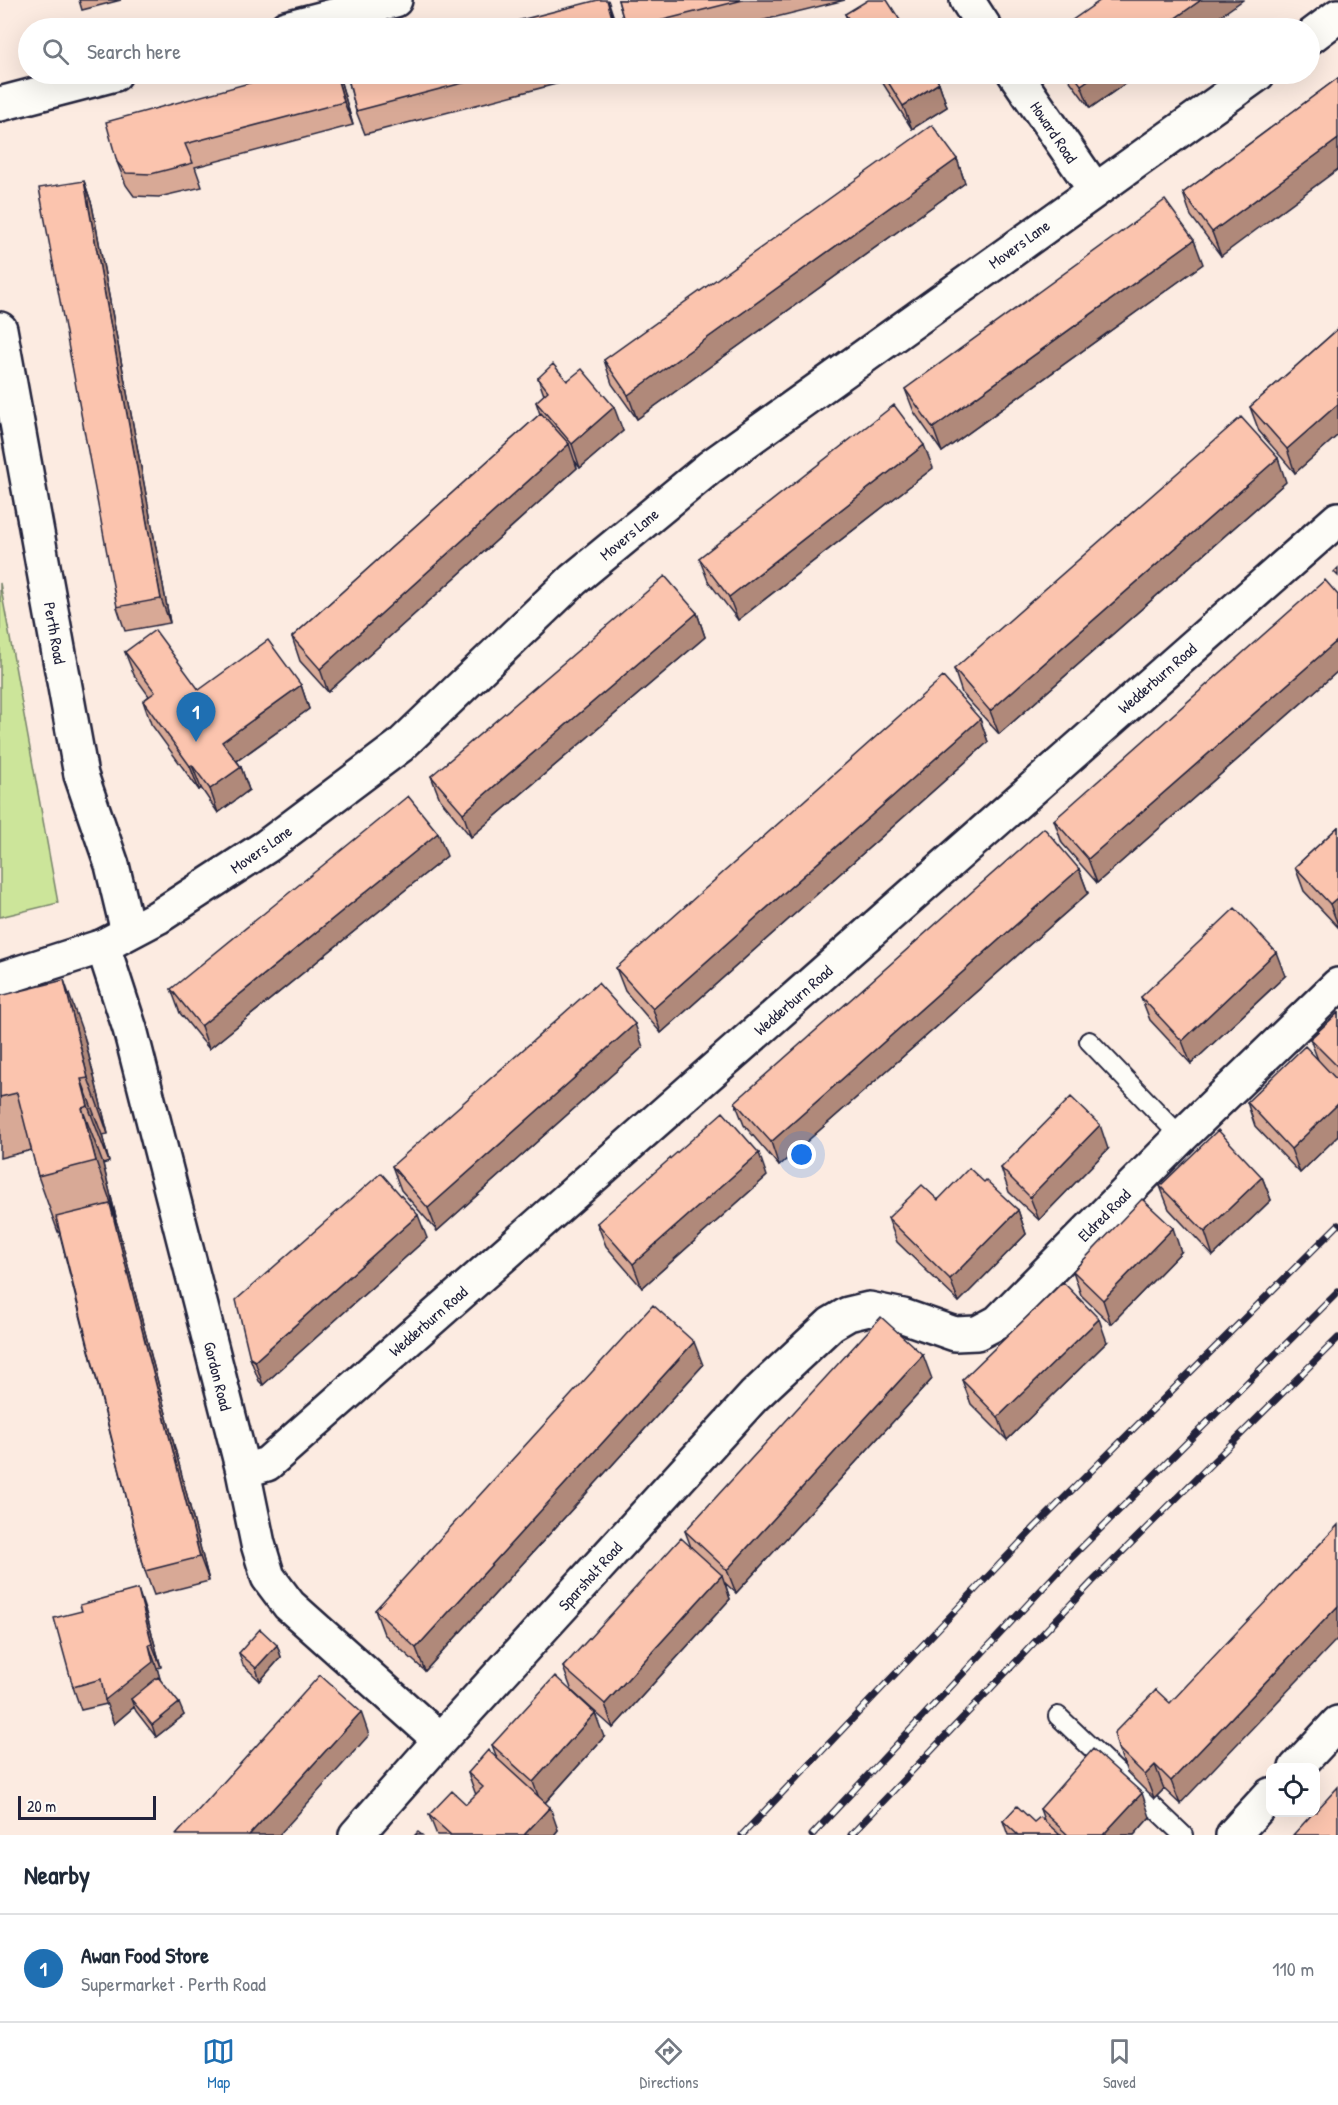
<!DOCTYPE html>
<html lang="en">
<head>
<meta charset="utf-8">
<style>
	body { margin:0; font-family:"Patrick Hand",sans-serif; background:#f6f6f7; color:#1f2937 }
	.controls { position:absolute; right:18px; bottom:18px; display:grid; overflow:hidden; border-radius:12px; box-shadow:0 6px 24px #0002 }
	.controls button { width:54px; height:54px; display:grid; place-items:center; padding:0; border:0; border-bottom:2px solid #e0e1e3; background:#fff; color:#1f2937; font:30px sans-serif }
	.scale { position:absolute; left:18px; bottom:15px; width:138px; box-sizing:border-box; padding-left:6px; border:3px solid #22223b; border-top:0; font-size:16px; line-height:21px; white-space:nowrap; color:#22223b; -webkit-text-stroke:4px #fdfcf7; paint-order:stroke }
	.you { position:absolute; left:802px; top:1155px; width:21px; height:21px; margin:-15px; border:4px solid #fff; border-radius:50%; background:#1a73e8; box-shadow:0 0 0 9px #1a73e833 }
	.badge { display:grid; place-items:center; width:39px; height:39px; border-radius:50%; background:#1f6fb2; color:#fff; font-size:20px; font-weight:700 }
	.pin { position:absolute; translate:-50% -50px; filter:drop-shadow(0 2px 3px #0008) }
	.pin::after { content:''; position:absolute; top:32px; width:21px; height:18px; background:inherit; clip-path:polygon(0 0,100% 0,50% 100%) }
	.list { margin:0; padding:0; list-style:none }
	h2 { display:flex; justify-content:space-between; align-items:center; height:78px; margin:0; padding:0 24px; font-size:26px }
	h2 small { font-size:20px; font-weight:400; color:#747a83 }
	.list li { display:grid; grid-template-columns:39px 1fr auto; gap:18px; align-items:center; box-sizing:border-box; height:108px; padding:0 24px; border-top:2px solid #e0e1e3 }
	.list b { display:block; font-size:22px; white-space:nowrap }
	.list p { margin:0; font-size:20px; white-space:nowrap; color:#747a83 }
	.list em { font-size:20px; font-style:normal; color:#747a83 }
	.icon { flex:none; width:33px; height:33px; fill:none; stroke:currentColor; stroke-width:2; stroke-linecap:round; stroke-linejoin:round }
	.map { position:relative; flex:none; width:1338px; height:1835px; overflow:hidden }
	.search { position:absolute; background:#fff; box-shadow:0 6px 24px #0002; left:18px; right:18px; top:18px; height:66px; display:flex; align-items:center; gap:15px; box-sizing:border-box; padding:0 21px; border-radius:33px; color:#747a83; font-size:22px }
	.sheet { height:186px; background:#fff }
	nav { display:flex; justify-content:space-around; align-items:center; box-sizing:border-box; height:84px; border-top:2px solid #e0e1e3; background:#fff; font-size:16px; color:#747a83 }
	nav a { display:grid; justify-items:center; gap:3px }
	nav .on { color:#1f6fb2 }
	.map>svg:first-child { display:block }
	.green { fill:#cce59a; stroke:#77846a; stroke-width:1.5 }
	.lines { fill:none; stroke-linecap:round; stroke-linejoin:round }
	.service-casing { stroke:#22223b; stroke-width:22 }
	.minor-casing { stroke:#22223b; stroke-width:38 }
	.tertiary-casing { stroke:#22223b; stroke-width:38 }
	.service { stroke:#fdfcf7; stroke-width:18 }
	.minor { stroke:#fdfcf7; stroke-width:33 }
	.tertiary { stroke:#fdfcf7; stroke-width:33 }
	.rail-casing { stroke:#22223b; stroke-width:7 }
	.rail { stroke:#fdfcf7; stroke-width:4.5; stroke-dasharray:14; stroke-linecap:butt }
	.wall { fill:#d8a996; stroke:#22223b; stroke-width:1.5 }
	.shaded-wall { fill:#b0897a; stroke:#22223b; stroke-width:1.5 }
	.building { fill:#fbc4ae; stroke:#22223b; stroke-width:1.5 }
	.labels { text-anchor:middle; stroke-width:4.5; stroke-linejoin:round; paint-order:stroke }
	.street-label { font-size:16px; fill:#22223b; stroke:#fdfcf7 }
</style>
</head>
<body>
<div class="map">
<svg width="1338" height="1835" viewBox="0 0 1338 1835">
	<rect width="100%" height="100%" fill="#fcebe1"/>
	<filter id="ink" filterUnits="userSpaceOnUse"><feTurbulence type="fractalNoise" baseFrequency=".0167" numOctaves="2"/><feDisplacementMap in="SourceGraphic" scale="12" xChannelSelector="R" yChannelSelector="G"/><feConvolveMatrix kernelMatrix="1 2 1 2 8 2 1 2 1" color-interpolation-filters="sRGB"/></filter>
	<g filter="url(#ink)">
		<path class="green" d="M 0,583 L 58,903 L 0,917 Z"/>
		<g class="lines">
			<g class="service-casing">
				<path id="service" d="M 1089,1041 L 1181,1137
					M 1058,1716 L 1183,1835"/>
			</g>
			<g class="minor-casing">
				<path id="minor" d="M 967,0 L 985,28
					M 286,28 L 395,0
					M 1015,74 L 1095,190
					M 0,104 L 115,74
					M 0,329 L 81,775 L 112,865 L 128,932
					M 103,946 L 130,1029 L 243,1471 L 258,1544 L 268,1577 L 289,1605 L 440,1740
					M 243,1471 L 267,1464 L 1338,519
					M 1296,1768 L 1338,1723
					M 356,1835 L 440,1740 L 754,1396 L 831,1324 L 848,1314 L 869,1309 L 903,1316 L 955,1334 L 977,1333 L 998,1322 L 1181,1137 L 1338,985
					M 1233,1835 L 1270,1795"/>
			</g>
			<g class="tertiary-casing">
				<path id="tertiary" d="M 1310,37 L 1338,16
					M 0,979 L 103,946 L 158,917 L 267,846 L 400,746 L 573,580 L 710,467 L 1258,74"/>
			</g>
			<use href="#service" class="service"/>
			<use href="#minor" class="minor"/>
			<use href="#tertiary" class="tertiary"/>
			<g class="rail-casing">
				<path id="rail" d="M 742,1835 L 1035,1527 L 1338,1225
					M 812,1835 L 1070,1559 L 1338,1292
					M 851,1835 L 1092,1582 L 1338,1338"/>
			</g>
			<use href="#rail" class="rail"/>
		</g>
		<path class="wall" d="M 79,0 L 121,0 L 82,10 Z
			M 618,0 L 845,0 L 732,28 L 626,28 Z
			M 845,14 L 905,28 L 851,28 Z
			M 347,74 L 594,74 L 365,134 L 356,111 Z
			M 877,74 L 933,74 L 939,83 L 947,107 L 912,129 Z
			M 1065,74 L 1139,74 L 1090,108 Z
			M 1338,78 L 1221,256 L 1191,216 L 1183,193 Z
			M 341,83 L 353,125 L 195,167 L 202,187 L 159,197 L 134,196 L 126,185 L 117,162 Z
			M 957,159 L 965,183 L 637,419 L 612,384 L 604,360 Z
			M 84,181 L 92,205 L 170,623 L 125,631 L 117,607 Z
			M 1203,264 L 942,452 L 914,412 L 905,389 Z
			M 1338,329 L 1338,435 L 1295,473 L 1259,431 L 1250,407 Z
			M 538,378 L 567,381 L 623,431 L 580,468 L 575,461 L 577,468 L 328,692 L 300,661 L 292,637 L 540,414 L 536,402 L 544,395 Z
			M 933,468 L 738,620 L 708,581 L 699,558 Z
			M 1286,482 L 999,734 L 962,693 L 954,669 Z
			M 1338,595 L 1338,671 L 1097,883 L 1062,843 L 1054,820 Z
			M 697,613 L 705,637 L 471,837 L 440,799 L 431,776 Z
			M 125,652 L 199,690 L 301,685 L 309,709 L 237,761 L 241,767 L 249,790 L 218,813 L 201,788 L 199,790 L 151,724 L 143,701 L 149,696 L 134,675 Z
			M 980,719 L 988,742 L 661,1033 L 625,991 L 616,968 Z
			M 1338,827 L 1338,927 L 1304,891 L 1295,867 Z
			M 447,856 L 209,1049 L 180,1013 L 171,989 Z
			M 1079,869 L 1088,893 L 779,1166 L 744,1125 L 735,1102 Z
			M 1285,976 L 1191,1064 L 1150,1020 L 1141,997 Z
			M 0,996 L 84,1036 L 108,1134 L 102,1135 L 109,1162 L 103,1164 L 116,1217 L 115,1217 L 118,1227 L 209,1581 L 154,1595 L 145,1571 L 59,1232 L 58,1232 L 38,1176 L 32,1150 L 0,1158 Z
			M 1338,1013 L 1338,1136 L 1300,1173 L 1255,1126 L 1247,1102 L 1318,1060 L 1310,1039 Z
			M 643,1047 L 437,1231 L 401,1190 L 392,1166 Z
			M 1108,1149 L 1039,1220 L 1009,1192 L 1001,1168 Z
			M 767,1176 L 642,1288 L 606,1246 L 597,1223 Z
			M 1262,1177 L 1271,1200 L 1213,1256 L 1169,1209 L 1160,1186 Z
			M 984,1182 L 1018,1210 L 1026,1234 L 959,1302 L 897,1242 L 888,1218 Z
			M 427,1238 L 263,1385 L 259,1381 L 250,1358 Z
			M 1181,1252 L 1111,1324 L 1081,1295 L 1073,1271 Z
			M 1107,1342 L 1007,1440 L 971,1404 L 962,1380 Z
			M 703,1365 L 425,1671 L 384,1634 L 375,1610 Z
			M 932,1379 L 736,1593 L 725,1583 L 730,1599 L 613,1728 L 572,1691 L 563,1667 L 691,1547 L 685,1531 Z
			M 146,1613 L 161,1667 L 157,1668 L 160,1680 L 184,1715 L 156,1737 L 136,1711 L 134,1707 L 114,1724 L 107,1704 L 81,1710 L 73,1687 Z
			M 277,1645 L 281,1657 L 260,1681 L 243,1665 L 239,1653 Z
			M 1156,1690 L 1180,1804 L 1164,1789 L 1154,1799 L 1127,1772 L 1118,1748 Z
			M 604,1737 L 545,1803 L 558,1830 L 554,1835 L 437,1835 L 429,1815 L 466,1804 L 476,1795 L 468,1773 L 497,1758 L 492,1745 Z
			M 1040,1809 L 1150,1817 L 1134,1835 L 1008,1835 L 1003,1821 L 1034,1822 L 1044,1820 Z"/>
		<path class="shaded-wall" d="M 608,0 L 615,21 L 617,28 L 615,28 Z
			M 1201,0 L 1243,0 L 1203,28 L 1161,28 Z
			M 336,74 L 338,74 L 341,83 L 353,125 L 344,102 Z
			M 1097,74 L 1139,74 L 1090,108 L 1081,85 Z
			M 939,83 L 947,107 L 912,129 L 903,106 Z
			M 1338,139 L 1338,169 L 1221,256 L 1212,232 Z
			M 957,159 L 965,183 L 637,419 L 628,395 Z
			M 84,181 L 92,205 L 170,623 L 161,599 Z
			M 1194,240 L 1203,264 L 942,452 L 933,428 Z
			M 1338,404 L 1338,435 L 1295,473 L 1287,449 Z
			M 614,407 L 623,431 L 580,468 L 572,444 Z
			M 569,444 L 577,468 L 328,692 L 320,669 Z
			M 924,445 L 933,468 L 738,620 L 729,597 Z
			M 1278,458 L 1286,482 L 999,734 L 990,711 Z
			M 697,613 L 705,637 L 471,837 L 463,813 Z
			M 1338,640 L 1338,671 L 1097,883 L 1088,859 Z
			M 301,685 L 309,709 L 231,765 L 222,742 Z
			M 980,719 L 988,742 L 661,1033 L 653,1009 Z
			M 192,765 L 201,788 L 199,790 L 190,766 Z
			M 241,767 L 249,790 L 218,813 L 210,789 Z
			M 438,833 L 447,856 L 209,1049 L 201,1026 Z
			M 1079,869 L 1088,893 L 779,1166 L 771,1142 Z
			M 1338,897 L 1338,925 L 1330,904 Z
			M 1276,952 L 1285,976 L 1191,1064 L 1182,1041 Z
			M 64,980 L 84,1036 L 108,1134 L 88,1078 Z
			M 635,1024 L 643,1047 L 437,1231 L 428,1208 Z
			M 81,1079 L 102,1135 L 109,1162 L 88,1106 Z
			M 1338,1104 L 1338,1136 L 1300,1173 L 1291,1149 Z
			M 82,1108 L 103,1164 L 116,1217 L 96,1161 Z
			M 1100,1125 L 1108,1149 L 1039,1220 L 1030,1197 Z
			M 759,1153 L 767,1176 L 642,1288 L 633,1264 Z
			M 1262,1177 L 1271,1200 L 1213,1256 L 1205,1232 Z
			M 110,1204 L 118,1227 L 209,1581 L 200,1557 Z
			M 1018,1210 L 1026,1234 L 959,1302 L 950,1279 Z
			M 418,1215 L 427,1238 L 263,1385 L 255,1361 Z
			M 1173,1228 L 1181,1252 L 1111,1324 L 1103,1300 Z
			M 1099,1319 L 1107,1342 L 1007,1440 L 998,1417 Z
			M 694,1342 L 703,1365 L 425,1671 L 416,1648 Z
			M 923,1355 L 932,1379 L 736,1593 L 727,1570 Z
			M 722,1575 L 730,1599 L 613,1728 L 605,1704 Z
			M 138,1589 L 146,1613 L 161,1667 L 152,1644 Z
			M 1338,1606 L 1338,1638 L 1180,1804 L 1171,1781 Z
			M 149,1645 L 157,1668 L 162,1685 L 131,1699 L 134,1707 L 114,1724 L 105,1700 Z
			M 277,1645 L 281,1657 L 260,1681 L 256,1668 Z
			M 179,1703 L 184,1715 L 156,1737 L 152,1725 Z
			M 361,1712 L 369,1735 L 279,1835 L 249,1835 Z
			M 595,1713 L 604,1737 L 542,1806 L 533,1782 Z
			M 1155,1765 L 1164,1789 L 1154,1799 L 1145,1775 Z
			M 1142,1793 L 1150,1817 L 1134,1835 L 1103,1835 Z
			M 550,1807 L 558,1830 L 554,1835 L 524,1835 Z"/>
		<path class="building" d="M 598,0 L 607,0 L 615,28 L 490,28 Z
			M 618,0 L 743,0 L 631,28 L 626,28 Z
			M 868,0 L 887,0 L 905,28 L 855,28 L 845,14 Z
			M 1101,0 L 1201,0 L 1161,28 L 1061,28 Z
			M 282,74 L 336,74 L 344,102 L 185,144 L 193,163 L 151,174 L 126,173 L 117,162 L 106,122 Z
			M 347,74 L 497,74 L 356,111 Z
			M 883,74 L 933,74 L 939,83 L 903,106 Z
			M 1073,74 L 1097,74 L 1081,85 Z
			M 1338,78 L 1338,139 L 1212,232 L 1183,193 Z
			M 932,125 L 957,159 L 628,395 L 604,360 Z
			M 84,181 L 161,599 L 117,607 L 39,188 Z
			M 1165,200 L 1194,240 L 933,428 L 905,389 Z
			M 1338,329 L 1338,404 L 1287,449 L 1250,407 Z
			M 553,364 L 567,381 L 582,369 L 614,407 L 572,444 L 536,402 L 548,391 L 538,378 Z
			M 894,405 L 924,445 L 729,597 L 699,558 Z
			M 541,413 L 569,444 L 320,669 L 292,637 Z
			M 1241,417 L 1278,458 L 990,711 L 954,669 Z
			M 1338,568 L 1338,576 L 1334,572 Z
			M 665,576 L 697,613 L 463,813 L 431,776 Z
			M 1325,580 L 1338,595 L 1338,640 L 1088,859 L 1054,820 Z
			M 155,630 L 199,690 L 268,640 L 301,685 L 222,742 L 241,767 L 210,789 L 192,765 L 190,766 L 143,701 L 155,692 L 125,652 Z
			M 943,677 L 980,719 L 653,1009 L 616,968 Z
			M 408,796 L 438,833 L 201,1026 L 171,989 Z
			M 1338,827 L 1338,897 L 1330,904 L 1295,867 Z
			M 1044,828 L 1079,869 L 771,1142 L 735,1102 Z
			M 1235,908 L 1276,952 L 1182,1041 L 1141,997 Z
			M 64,980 L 88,1078 L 81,1079 L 88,1106 L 82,1108 L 96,1161 L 38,1176 L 17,1093 L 0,1097 L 0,996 Z
			M 598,983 L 635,1024 L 428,1208 L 392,1166 Z
			M 1338,1013 L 1338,1067 L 1310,1039 Z
			M 1305,1046 L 1338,1081 L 1338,1104 L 1291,1149 L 1247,1102 Z
			M 1071,1097 L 1100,1125 L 1030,1197 L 1001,1168 Z
			M 723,1112 L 759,1153 L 633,1264 L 597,1223 Z
			M 1218,1130 L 1262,1177 L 1205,1232 L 1160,1186 Z
			M 969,1168 L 984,1182 L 986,1180 L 1018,1210 L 950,1279 L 888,1218 L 922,1185 L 938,1200 Z
			M 381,1173 L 418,1215 L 255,1361 L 250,1358 L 236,1300 Z
			M 1142,1199 L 1173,1228 L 1103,1300 L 1073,1271 Z
			M 110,1204 L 200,1557 L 145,1571 L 56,1217 Z
			M 1063,1282 L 1099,1319 L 998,1417 L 962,1380 Z
			M 653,1305 L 694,1342 L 416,1648 L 375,1610 Z
			M 881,1317 L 923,1355 L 727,1570 L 685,1531 Z
			M 1338,1525 L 1338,1606 L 1171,1781 L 1155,1765 L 1145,1775 L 1118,1748 L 1114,1733 L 1156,1690 L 1170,1703 Z
			M 681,1538 L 722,1575 L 605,1704 L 563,1667 Z
			M 138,1589 L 152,1644 L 149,1645 L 153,1662 L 105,1700 L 101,1679 L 73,1687 L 54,1618 L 82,1611 L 80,1605 Z
			M 260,1629 L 277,1645 L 256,1668 L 239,1653 Z
			M 320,1675 L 361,1712 L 249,1835 L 176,1835 Z
			M 555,1676 L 595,1713 L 533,1782 L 492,1745 Z
			M 158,1677 L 179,1703 L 152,1725 L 131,1699 Z
			M 1093,1749 L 1142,1793 L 1103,1835 L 1068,1835 L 1040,1809 Z
			M 488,1750 L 550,1807 L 524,1835 L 451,1835 L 429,1815 L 452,1791 L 466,1804 L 483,1787 L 468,1773 Z
			M 1338,1787 L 1338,1835 L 1293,1835 L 1314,1812 L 1316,1812 L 1316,1811 Z
			M 1017,1806 L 1034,1822 L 1040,1817 L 1060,1835 L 1018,1835 L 1003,1821 Z
			M 418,1832 L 422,1835 L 415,1835 Z"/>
	</g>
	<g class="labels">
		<g class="street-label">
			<text transform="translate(1054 132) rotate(56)" y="6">Howard Road</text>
			<text transform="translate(1019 244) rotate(-36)" y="6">Movers Lane</text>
			<text transform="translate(629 534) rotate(-40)" y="6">Movers Lane</text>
			<text transform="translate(55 633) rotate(80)" y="6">Perth Road</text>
			<text transform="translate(1157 678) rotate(-41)" y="6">Wedderburn Road</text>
			<text transform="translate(261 849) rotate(-35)" y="6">Movers Lane</text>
			<text transform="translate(793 1000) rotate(-41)" y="6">Wedderburn Road</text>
			<text transform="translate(1104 1215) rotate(-45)" y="6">Eldred Road</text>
			<text transform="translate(428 1321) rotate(-41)" y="6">Wedderburn Road</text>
			<text transform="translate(218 1376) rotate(76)" y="6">Gordon Road</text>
			<text transform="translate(590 1576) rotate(-48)" y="6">Sparsholt Road</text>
		</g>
	</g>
</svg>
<div class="controls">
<button><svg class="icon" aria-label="locate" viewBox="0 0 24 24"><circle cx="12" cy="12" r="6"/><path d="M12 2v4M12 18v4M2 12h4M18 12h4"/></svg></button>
</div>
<div class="scale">20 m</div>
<div class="you"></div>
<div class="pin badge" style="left:196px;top:742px">1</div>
<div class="search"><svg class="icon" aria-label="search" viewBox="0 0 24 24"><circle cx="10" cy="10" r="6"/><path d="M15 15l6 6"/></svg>Search here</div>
</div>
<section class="sheet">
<h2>Nearby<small></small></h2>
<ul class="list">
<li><span class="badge">1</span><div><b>Awan Food Store</b><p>Supermarket · Perth Road</p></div><em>110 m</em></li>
</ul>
</section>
<nav>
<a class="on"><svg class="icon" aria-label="map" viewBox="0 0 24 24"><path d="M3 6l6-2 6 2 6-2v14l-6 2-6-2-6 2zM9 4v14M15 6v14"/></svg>Map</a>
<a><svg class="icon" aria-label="directions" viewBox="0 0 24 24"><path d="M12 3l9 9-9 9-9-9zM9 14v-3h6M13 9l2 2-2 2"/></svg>Directions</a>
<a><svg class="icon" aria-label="saved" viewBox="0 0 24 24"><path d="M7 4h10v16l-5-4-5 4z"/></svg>Saved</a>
</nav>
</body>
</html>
